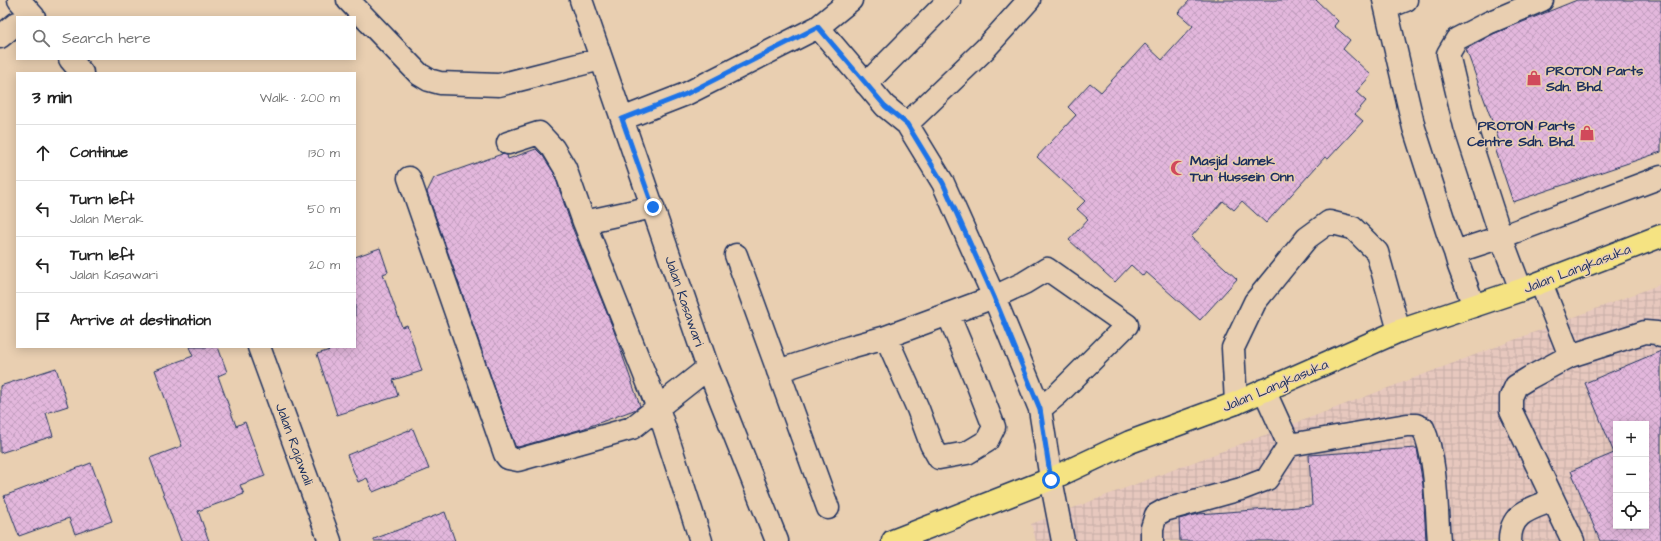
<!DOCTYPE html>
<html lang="en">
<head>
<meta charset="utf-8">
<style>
	body { margin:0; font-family:"Architects Daughter",sans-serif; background:#f6f6f6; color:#222 }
	.controls { position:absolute; right:12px; bottom:12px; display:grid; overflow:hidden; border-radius:0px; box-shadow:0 2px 10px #0003 }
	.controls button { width:36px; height:36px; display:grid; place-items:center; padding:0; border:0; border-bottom:1px solid #e0e0e0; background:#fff; color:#222; font:20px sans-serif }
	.stop { position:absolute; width:12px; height:12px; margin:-9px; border:3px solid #1a73e8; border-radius:50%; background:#fff }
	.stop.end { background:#1a73e8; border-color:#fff; box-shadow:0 1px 4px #0008 }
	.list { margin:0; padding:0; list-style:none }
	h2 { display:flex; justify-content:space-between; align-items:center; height:52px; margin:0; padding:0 16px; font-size:17px }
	h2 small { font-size:13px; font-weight:400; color:#767676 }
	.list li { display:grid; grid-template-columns:26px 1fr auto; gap:12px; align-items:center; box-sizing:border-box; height:56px; padding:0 16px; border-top:1px solid #e0e0e0 }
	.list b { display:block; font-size:15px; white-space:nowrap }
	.list p { margin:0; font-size:13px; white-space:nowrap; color:#767676 }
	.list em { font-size:13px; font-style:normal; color:#767676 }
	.icon { flex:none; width:22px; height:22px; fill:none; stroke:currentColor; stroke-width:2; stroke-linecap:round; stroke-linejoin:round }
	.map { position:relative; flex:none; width:1661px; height:541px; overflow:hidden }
	.search { position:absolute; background:#fff; box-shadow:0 2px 10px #0003; left:16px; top:16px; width:340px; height:44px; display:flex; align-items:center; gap:10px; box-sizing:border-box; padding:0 14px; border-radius:0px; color:#767676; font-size:15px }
	.panel { position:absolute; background:#fff; box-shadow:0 2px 10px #0003; left:16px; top:72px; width:340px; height:276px; border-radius:0px }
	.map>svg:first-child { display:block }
	.industrial { fill:url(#industrial-grid); fill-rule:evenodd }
	.building { fill:url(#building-cross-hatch); stroke:#1b2f5e; fill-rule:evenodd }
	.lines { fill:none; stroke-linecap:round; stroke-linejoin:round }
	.minor-casing { stroke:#1b2f5e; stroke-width:25 }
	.major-casing { stroke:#1b2f5e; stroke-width:25 }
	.minor { stroke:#e9cfb1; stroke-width:22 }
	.major { stroke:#f5e382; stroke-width:22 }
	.route { stroke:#1a73e8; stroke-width:5 }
	.labels { text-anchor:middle; stroke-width:3; stroke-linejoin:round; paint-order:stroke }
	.poi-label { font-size:14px; font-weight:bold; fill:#1b2f5e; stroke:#e9cfb1; text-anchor:start }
	.street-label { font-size:14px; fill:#1b2f5e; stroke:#e9cfb1 }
</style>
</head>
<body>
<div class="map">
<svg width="1661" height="541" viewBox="0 0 1661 541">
	<defs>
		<pattern id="industrial-grid" width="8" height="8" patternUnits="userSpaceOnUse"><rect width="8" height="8" fill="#e7c8be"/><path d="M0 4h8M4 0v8" fill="none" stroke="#c6aca6"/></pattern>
		<pattern id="building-cross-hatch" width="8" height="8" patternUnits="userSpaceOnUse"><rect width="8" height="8" fill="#e3b7dc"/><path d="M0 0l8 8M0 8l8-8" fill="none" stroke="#c29ebf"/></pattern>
	</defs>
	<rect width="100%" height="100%" fill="#e9cfb1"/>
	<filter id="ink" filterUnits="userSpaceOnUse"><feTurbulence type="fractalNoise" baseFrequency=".025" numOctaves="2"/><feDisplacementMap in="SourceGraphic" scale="8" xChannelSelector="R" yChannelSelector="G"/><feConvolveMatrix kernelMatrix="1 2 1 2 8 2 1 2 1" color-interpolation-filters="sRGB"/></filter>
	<g filter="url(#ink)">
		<path class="industrial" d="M 1661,284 L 1661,541 L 1036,541 L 1031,524 ZM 1616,424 L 1646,424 L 1646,526 L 1616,526 Z"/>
		<path class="building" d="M 1190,0 L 1316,0 L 1338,21 L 1334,26 L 1350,40 L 1343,49 L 1371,75 L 1356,92 L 1366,101 L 1355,114 L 1363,121 L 1328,159 L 1325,157 L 1266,223 L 1242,201 L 1234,210 L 1223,201 L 1191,237 L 1237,279 L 1200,320 L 1146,272 L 1143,276 L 1131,265 L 1115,282 L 1069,240 L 1088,219 L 1077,209 L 1085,201 L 1037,157 L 1076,115 L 1068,107 L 1090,83 L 1101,92 L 1145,44 L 1162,60 L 1193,26 L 1178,13 Z
			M 1577,0 L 1661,0 L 1661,152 L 1513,202 L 1495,148 L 1501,146 L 1466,49 L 1493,34 Z
			M 536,149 L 543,156 L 554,173 L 572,227 L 613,328 L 640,406 L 634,410 L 582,429 L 518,447 L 515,446 L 427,192 L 434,178 L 502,154 L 507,155 L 508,159 Z
			M 380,248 L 388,272 L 383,274 L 402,327 L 407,325 L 422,371 L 393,380 L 398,396 L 337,415 L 317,354 L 340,347 L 355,347 L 355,257 Z
			M 189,347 L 218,347 L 227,372 L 218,376 L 236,426 L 245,422 L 265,476 L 240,485 L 244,494 L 198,511 L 209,541 L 181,541 L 150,458 L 182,446 L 155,370 L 193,356 Z
			M 1661,351 L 1661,541 L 1600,541 L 1571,471 L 1614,453 L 1585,383 ZM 1616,424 L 1646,424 L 1646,526 L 1616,526 Z
			M 56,368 L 68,406 L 46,413 L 53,436 L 0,453 L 0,386 Z
			M 413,429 L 429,469 L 373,492 L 367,478 L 358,482 L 347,455 L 409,430 L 409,431 Z
			M 1417,448 L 1423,485 L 1426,541 L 1180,541 L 1179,519 L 1198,514 L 1312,506 L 1309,455 Z
			M 91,463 L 112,521 L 75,534 L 69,518 L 19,536 L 4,496 Z
			M 445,512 L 455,541 L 374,541 L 374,539 Z"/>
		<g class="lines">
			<g class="minor-casing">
				<path id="minor" d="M 19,0 L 34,17
					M 348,0 L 419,74 L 429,80 L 440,83 L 499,85 L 601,59
					M 581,0 L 708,368 L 777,541
					M 1384,0 L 1414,128 L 1448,234 L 1455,252 L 1501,237 L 1661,177
					M 1386,8 L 1406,0
					M 818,27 L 885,106 L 907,124 L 985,49 L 1029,0
					M 0,37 L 17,23
					M 70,59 L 82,73
					M 866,84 L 949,0
					M 622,119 L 686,94 L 818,27 L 851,0
					M 907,124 L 943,183 L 994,297 L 1040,409 L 1051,479 L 1063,541
					M 508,143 L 539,133 L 553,148 L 565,168 L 584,222 L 658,408 L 701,541
					M 409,178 L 505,454 L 508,458 L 518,460 L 632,428 L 708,368
					M 584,222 L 653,207
					M 1455,252 L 1459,266 L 1474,306
					M 736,255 L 828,508
					M 1541,283 L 1570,356
					M 1521,290 L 1501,237 L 1465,126 L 1448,54 L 1457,39 L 1488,23 L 1542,0
					M 886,337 L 918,409 L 931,444 L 939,458 L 967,453 L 987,441 L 994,427 L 977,383 L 948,314
					M 259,347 L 330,541
					M 778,371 L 850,347 L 886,337 L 994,297 L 1024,283 L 1047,269 L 1127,325 L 1058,394 L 1040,409
					M 1236,403 L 1233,348 L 1255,302 L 1307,238 L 1329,222 L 1353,228 L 1377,252 L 1399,331
					M 1289,445 L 1407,425 L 1416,425 L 1423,428 C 1437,459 1436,507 1439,541
					M 1152,541 L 1152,528 L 1156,515 L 1165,510 L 1241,489 L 1267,479 L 1289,445 L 1264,390
					M 1510,541 C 1510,512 1531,509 1553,500
					M 1573,541 L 1511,411 L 1511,397 L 1516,386 L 1529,378 L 1570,356 L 1645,332 L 1657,333 L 1661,336"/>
			</g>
			<g class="major-casing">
				<path id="major" d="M 893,541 L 1051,479 L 1130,442 L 1236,403 L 1399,331 L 1521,290 L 1661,236"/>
			</g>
			<use href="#minor" class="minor"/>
			<use href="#major" class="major"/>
		</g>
	</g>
	<g class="lines" filter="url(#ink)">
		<path class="route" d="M 653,207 L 622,119 L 686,94 L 818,27 L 885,106 L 907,124 L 943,183 L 994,297 L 1040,409 L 1051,480"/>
	</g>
	<defs>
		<g id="shop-bare" transform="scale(1.2)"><path d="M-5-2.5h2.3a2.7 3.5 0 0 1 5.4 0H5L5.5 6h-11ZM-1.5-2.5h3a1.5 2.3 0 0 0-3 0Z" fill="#d1495b" stroke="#e9cfb1" stroke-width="2.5" paint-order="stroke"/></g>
		<g id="mosque-bare" transform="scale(1.2)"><path d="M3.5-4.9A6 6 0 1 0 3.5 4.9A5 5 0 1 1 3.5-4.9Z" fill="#d1495b" stroke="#e9cfb1" stroke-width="2.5" paint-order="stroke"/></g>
	</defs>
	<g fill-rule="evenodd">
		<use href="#shop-bare" x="1534" y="78"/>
		<use href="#shop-bare" x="1587" y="133"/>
		<use href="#mosque-bare" x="1178" y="168"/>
	</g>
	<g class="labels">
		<g class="poi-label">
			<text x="1546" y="75">PROTON Parts<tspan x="1546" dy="16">Sdn. Bhd.</tspan></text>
			<text x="1575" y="130" text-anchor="end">PROTON Parts<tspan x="1575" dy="16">Centre Sdn. Bhd.</tspan></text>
			<text x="1190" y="165">Masjid Jamek<tspan x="1190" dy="16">Tun Hussein Onn</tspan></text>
		</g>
		<g class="street-label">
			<text transform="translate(1577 268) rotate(-21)" y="5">Jalan Langkasuka</text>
			<text transform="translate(685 301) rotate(71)" y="5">Jalan Kasawari</text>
			<text transform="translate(1275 385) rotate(-23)" y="5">Jalan Langkasuka</text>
			<text transform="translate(295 444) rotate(70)" y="5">Jalan Rajawali</text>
		</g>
	</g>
</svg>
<div class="controls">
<button>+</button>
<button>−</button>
<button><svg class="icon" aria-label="locate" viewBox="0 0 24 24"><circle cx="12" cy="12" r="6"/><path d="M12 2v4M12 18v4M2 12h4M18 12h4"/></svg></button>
</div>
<div class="stop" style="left:1051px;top:480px"></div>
<div class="stop end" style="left:653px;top:207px"></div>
<div class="search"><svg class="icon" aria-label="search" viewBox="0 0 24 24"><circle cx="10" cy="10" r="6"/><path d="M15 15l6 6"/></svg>Search here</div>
<section class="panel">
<h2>3 min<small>Walk · 200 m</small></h2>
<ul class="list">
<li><svg class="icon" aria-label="ahead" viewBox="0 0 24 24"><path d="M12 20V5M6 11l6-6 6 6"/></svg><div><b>Continue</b></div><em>130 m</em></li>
<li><svg class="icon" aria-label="left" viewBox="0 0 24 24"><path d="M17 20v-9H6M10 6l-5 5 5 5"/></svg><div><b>Turn left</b><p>Jalan Merak</p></div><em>50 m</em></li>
<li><svg class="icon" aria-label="left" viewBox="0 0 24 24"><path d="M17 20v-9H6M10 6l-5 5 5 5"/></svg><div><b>Turn left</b><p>Jalan Kasawari</p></div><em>20 m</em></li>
<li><svg class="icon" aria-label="arrive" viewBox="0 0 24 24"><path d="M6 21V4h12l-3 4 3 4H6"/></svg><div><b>Arrive at destination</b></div></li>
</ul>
</section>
</div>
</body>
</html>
